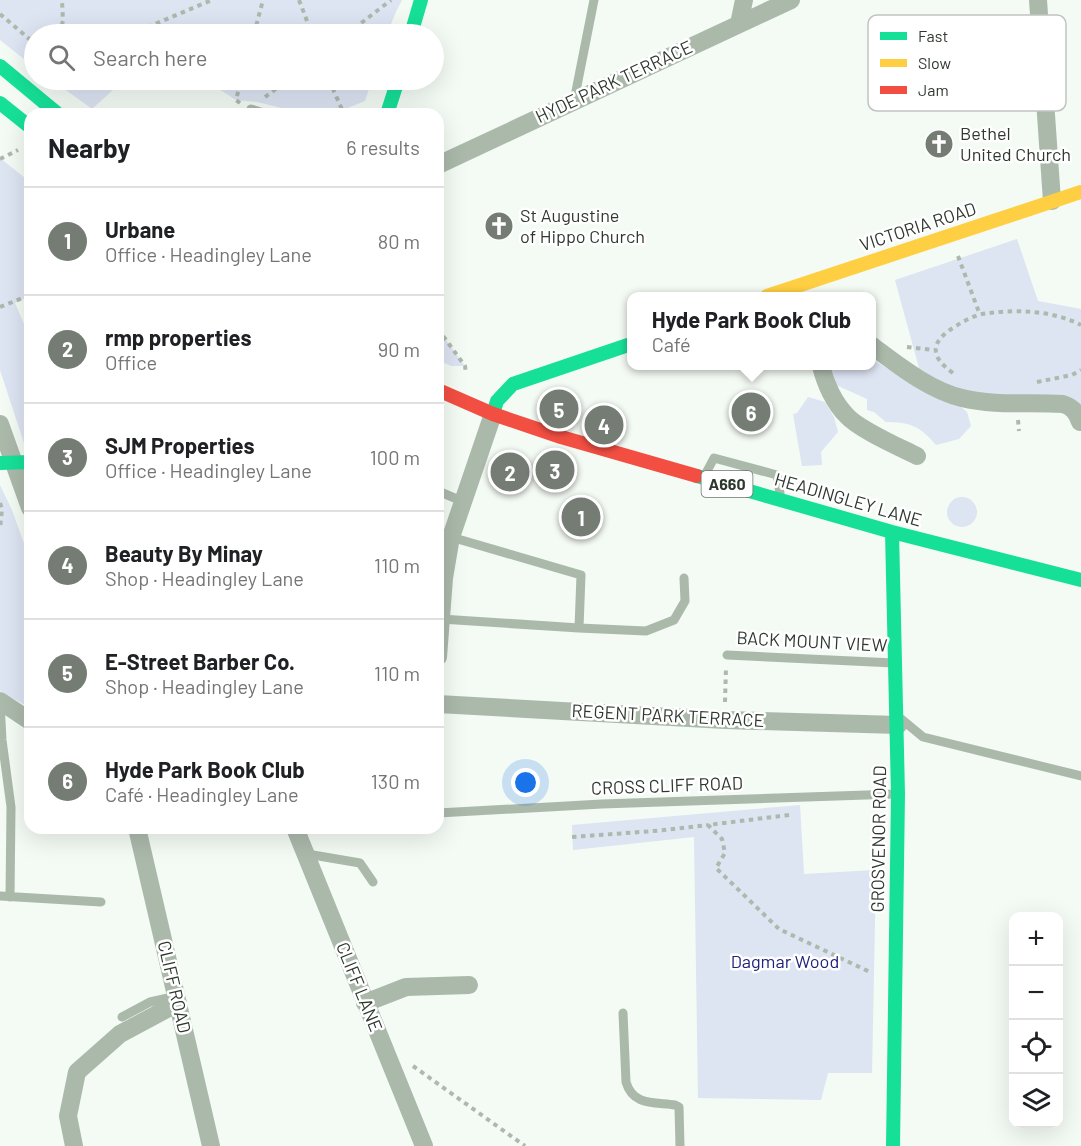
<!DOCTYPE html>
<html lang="en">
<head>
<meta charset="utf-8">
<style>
	body { margin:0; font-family:Barlow,sans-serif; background:#f6f6f6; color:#202124 }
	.controls { position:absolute; right:18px; bottom:18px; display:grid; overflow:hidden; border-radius:12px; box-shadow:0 6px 24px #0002 }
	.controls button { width:54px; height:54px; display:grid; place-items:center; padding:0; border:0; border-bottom:2px solid #e0e0e0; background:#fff; color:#202124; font:30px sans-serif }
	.you { position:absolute; left:526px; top:783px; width:21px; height:21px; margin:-15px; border:4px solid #fff; border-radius:50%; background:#1a73e8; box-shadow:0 0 0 9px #1a73e833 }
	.badge { display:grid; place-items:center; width:39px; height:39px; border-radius:50%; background:#747c74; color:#fff; font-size:20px; font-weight:700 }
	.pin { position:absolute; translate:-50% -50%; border:3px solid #fff; box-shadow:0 2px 6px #0006 }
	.popup { position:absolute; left:627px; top:292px; width:249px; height:78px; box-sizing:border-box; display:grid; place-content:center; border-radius:12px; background:#fff; filter:drop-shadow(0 2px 4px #0005); font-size:20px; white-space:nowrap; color:#757577 }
	.popup b { font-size:22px; color:#202124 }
	.popup::after { content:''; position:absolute; left:50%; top:100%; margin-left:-12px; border:12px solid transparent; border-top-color:#fff }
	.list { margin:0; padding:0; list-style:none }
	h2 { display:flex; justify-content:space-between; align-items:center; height:78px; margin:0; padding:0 24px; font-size:26px }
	h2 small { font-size:20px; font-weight:400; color:#757577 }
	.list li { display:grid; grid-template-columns:39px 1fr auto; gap:18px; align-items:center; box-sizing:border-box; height:108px; padding:0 24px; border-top:2px solid #e0e0e0 }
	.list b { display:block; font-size:22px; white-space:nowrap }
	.list p { margin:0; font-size:20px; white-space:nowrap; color:#757577 }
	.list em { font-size:20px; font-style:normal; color:#757577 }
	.icon { flex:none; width:33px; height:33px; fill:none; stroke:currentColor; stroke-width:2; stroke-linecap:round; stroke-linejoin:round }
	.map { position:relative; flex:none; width:1081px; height:1146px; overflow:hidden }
	.search { position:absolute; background:#fff; box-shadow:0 6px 24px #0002; left:24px; top:24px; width:420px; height:66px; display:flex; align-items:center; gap:15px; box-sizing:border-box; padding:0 21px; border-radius:33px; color:#757577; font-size:22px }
	.panel { position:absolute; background:#fff; box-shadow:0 6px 24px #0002; left:24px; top:108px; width:420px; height:726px; border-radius:18px }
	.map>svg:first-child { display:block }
	.green { fill:#dde4f2 }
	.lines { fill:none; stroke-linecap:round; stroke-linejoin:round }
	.path { stroke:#aeb9ae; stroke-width:4; stroke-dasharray:4.5 4.5; stroke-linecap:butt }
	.lane { stroke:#abb9ab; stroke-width:9 }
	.street { stroke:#abb9ab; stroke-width:18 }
	.fast { stroke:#16e098; stroke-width:14 }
	.slow { stroke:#ffcf43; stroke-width:14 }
	.jam { stroke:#f24e42; stroke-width:14 }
	.labels { text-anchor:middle; stroke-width:5; stroke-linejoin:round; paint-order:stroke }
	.shield { fill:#fff; stroke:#6d746d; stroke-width:1.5 }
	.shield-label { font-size:16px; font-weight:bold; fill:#2f382f }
	.street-label { font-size:18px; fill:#2f382f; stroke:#fff }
	.poi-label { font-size:18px; fill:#2f382f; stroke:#fff; text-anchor:start }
	.park-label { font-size:18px; fill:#20227e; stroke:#fff }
	.key { fill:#fff; stroke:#c1c3c1; stroke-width:1.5 }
	.key-label { font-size:16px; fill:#2f382f }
</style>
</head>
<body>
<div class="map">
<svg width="1081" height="1146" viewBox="0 0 1081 1146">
	<rect width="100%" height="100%" fill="#f4faf4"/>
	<path class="green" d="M 0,0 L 402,0 L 395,14 L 387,34 L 34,34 L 34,67 L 0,40 Z
		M 52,80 L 124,80 L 92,109 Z
		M 205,80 L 372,80 L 365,101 L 333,114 L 306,114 L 257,102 L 236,100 Z
		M 0,158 L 30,182 L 30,296 L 15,303 L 30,338 L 30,442 L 24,443 L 0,370 Z
		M 1017,239 L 1038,301 L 1081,309 L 1081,408 L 960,406 L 967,412 L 971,426 L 959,439 L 936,445 C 920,426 910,422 886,422 L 874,412 L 867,410 L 867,399 L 836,385 L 827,366 L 871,366 L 871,359 L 925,390 L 895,280 Z
		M 438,329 L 465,366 L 451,366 L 438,360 Z
		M 808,397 L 825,402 L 834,417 L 838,432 L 821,452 L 822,465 L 802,466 L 793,414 L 797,413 Z
		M 0,485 L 12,510 L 30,560 L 30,708 L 0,691 Z
		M947 512a15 15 0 1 1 30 0a15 15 0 1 1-30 0Z
		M 800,805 L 804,874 L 876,870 L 872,1073 L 828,1073 L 821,1100 L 698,1098 L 694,837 L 573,850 L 572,825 Z"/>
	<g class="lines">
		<path class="path" d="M 299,0 L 312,34
			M 0,14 L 34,43
			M 59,34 L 63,21 L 62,0
			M 131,34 L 212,0
			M 254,34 L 263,0
			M 347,34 L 391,0
			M 157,80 L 158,80
			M 329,80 L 344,114
			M 265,97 L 288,80
			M 240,103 L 236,100 L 241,80
			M 126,114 L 127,113
			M 0,159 L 18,150
			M 958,256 L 980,315
			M 0,307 L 30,295
			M 438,329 L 465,366 L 466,373
			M 907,347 L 935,350
			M 953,373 C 928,355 931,341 956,326 C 964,321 973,316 982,314 C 1014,309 1052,310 1081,325
			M 1037,382 L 1072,375 L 1081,370
			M 1018,420 L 1019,431
			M 0,503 L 2,509 L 0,529
			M 725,702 L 726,667
			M 789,815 L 708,825 L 722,839 L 725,853 L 716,868 L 779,929 L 872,973
			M 572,837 L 654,831 L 708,825
			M 413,1066 L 525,1146"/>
		<path class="lane" d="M 574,101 L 594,0
			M 251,109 L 267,114
			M 706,473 L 714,458 L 777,475 L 780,493
			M 438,491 L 464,502
			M 441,619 L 579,628 L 581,575 L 451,537
			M 579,628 L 646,631 L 674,620 L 685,601 L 684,578
			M 727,655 L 894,663
			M 0,702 L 2,740 L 11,807 L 10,897
			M 900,718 L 923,737 L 1081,776
			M 438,813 L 602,804 L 896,794
			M 307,854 L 360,863 L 373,882
			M 0,896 L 101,902
			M 623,1013 L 626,1082 C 633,1106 654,1102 675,1105 L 679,1107 L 680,1146
			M 122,1017 L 150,1002 L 177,996"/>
		<path class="street" d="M 1038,0 L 1052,201
			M 739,24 L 744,0
			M 438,165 L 791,0
			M 871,345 C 898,365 929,390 962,398 C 994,406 1030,402 1063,404 C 1073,407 1077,413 1080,422
			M 821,366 C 825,383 834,403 847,416 C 860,430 899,447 917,456
			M 0,424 L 30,508
			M 438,657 L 444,578 L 451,537 L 493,414
			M 0,701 L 30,721
			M 438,704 L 725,720 L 898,725
			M 137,828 L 211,1146
			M 295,828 L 424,1146
			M 365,1003 L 406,987 L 469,985
			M 74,1146 L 68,1116 L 77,1072 L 120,1034 L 178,1003"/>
		<path class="fast" d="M 411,34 L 421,0
			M 0,66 L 58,114
			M 0,103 L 30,127
			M 387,114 L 398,80
			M 493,414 L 497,401 L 513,384 L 631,344
			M 0,463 L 30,462
			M 697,476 L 892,532 L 1081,580
			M 892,532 L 898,794 L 893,1146"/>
		<path class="slow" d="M 767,296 L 1081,192"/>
		<path class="jam" d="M 438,390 L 493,414 L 561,437 L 697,476"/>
	</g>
	<defs>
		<g id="church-disc" transform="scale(1.5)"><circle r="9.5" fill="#747c74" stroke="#fff"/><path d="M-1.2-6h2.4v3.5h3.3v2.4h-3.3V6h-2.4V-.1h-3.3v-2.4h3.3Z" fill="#fff"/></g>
	</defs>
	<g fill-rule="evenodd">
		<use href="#church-disc" x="939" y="144"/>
		<use href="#church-disc" x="499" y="226"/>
	</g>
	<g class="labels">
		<rect class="shield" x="701.5" y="471" width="51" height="26" rx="4.5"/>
		<g class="shield-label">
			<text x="727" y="490">A660</text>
		</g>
		<g class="street-label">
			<text transform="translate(614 82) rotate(-25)" y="6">HYDE PARK TERRACE</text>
			<text transform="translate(918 227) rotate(-18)" y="6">VICTORIA ROAD</text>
			<text transform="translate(848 500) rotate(16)" y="6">HEADINGLEY LANE</text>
			<text transform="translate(812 642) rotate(3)" y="6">BACK MOUNT VIEW</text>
			<text transform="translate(668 716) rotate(3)" y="6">REGENT PARK TERRACE</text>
			<text transform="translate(667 786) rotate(-2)" y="6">CROSS CLIFF ROAD</text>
			<text transform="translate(879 839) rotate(-89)" y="6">GROSVENOR ROAD</text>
			<text transform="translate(174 987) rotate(77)" y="6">CLIFF ROAD</text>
			<text transform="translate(359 987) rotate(68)" y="6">CLIFF LANE</text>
		</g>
		<g class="poi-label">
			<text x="960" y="140">Bethel<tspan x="960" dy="21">United Church</tspan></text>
			<text x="520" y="222">St Augustine<tspan x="520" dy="21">of Hippo Church</tspan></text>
		</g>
		<g class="park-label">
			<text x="785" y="968">Dagmar Wood</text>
		</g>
	</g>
	<rect x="868" y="15" width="198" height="96" rx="9" class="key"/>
	<rect x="880" y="32" width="27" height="8" fill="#16e098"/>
	<rect x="880" y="59" width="27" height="8" fill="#ffcf43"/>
	<rect x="880" y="86" width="27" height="8" fill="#f24e42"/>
	<g class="key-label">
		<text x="918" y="42">Fast</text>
		<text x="918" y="69">Slow</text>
		<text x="918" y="96">Jam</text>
	</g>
</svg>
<div class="controls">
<button>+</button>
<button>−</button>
<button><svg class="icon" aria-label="locate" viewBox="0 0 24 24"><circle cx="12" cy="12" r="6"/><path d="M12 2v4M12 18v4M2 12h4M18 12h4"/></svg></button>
<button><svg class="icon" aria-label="layers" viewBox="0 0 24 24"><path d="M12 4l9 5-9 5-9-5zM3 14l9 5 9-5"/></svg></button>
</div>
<div class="you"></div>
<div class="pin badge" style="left:581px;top:517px">1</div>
<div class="pin badge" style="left:510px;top:472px">2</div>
<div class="pin badge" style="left:555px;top:470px">3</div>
<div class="pin badge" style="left:604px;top:425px">4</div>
<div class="pin badge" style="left:559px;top:409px">5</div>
<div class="pin badge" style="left:751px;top:412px">6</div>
<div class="popup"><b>Hyde Park Book Club</b>Café</div>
<div class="search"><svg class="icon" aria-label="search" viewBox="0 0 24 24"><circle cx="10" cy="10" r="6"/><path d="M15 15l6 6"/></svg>Search here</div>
<section class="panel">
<h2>Nearby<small>6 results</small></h2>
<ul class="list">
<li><span class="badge">1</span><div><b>Urbane</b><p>Office · Headingley Lane</p></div><em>80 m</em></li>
<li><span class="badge">2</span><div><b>rmp properties</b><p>Office</p></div><em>90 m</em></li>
<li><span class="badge">3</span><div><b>SJM Properties</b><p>Office · Headingley Lane</p></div><em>100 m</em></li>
<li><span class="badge">4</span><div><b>Beauty By Minay</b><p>Shop · Headingley Lane</p></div><em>110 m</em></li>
<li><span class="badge">5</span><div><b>E-Street Barber Co.</b><p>Shop · Headingley Lane</p></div><em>110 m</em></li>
<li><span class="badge">6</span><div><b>Hyde Park Book Club</b><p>Café · Headingley Lane</p></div><em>130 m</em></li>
</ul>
</section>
</div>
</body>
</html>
